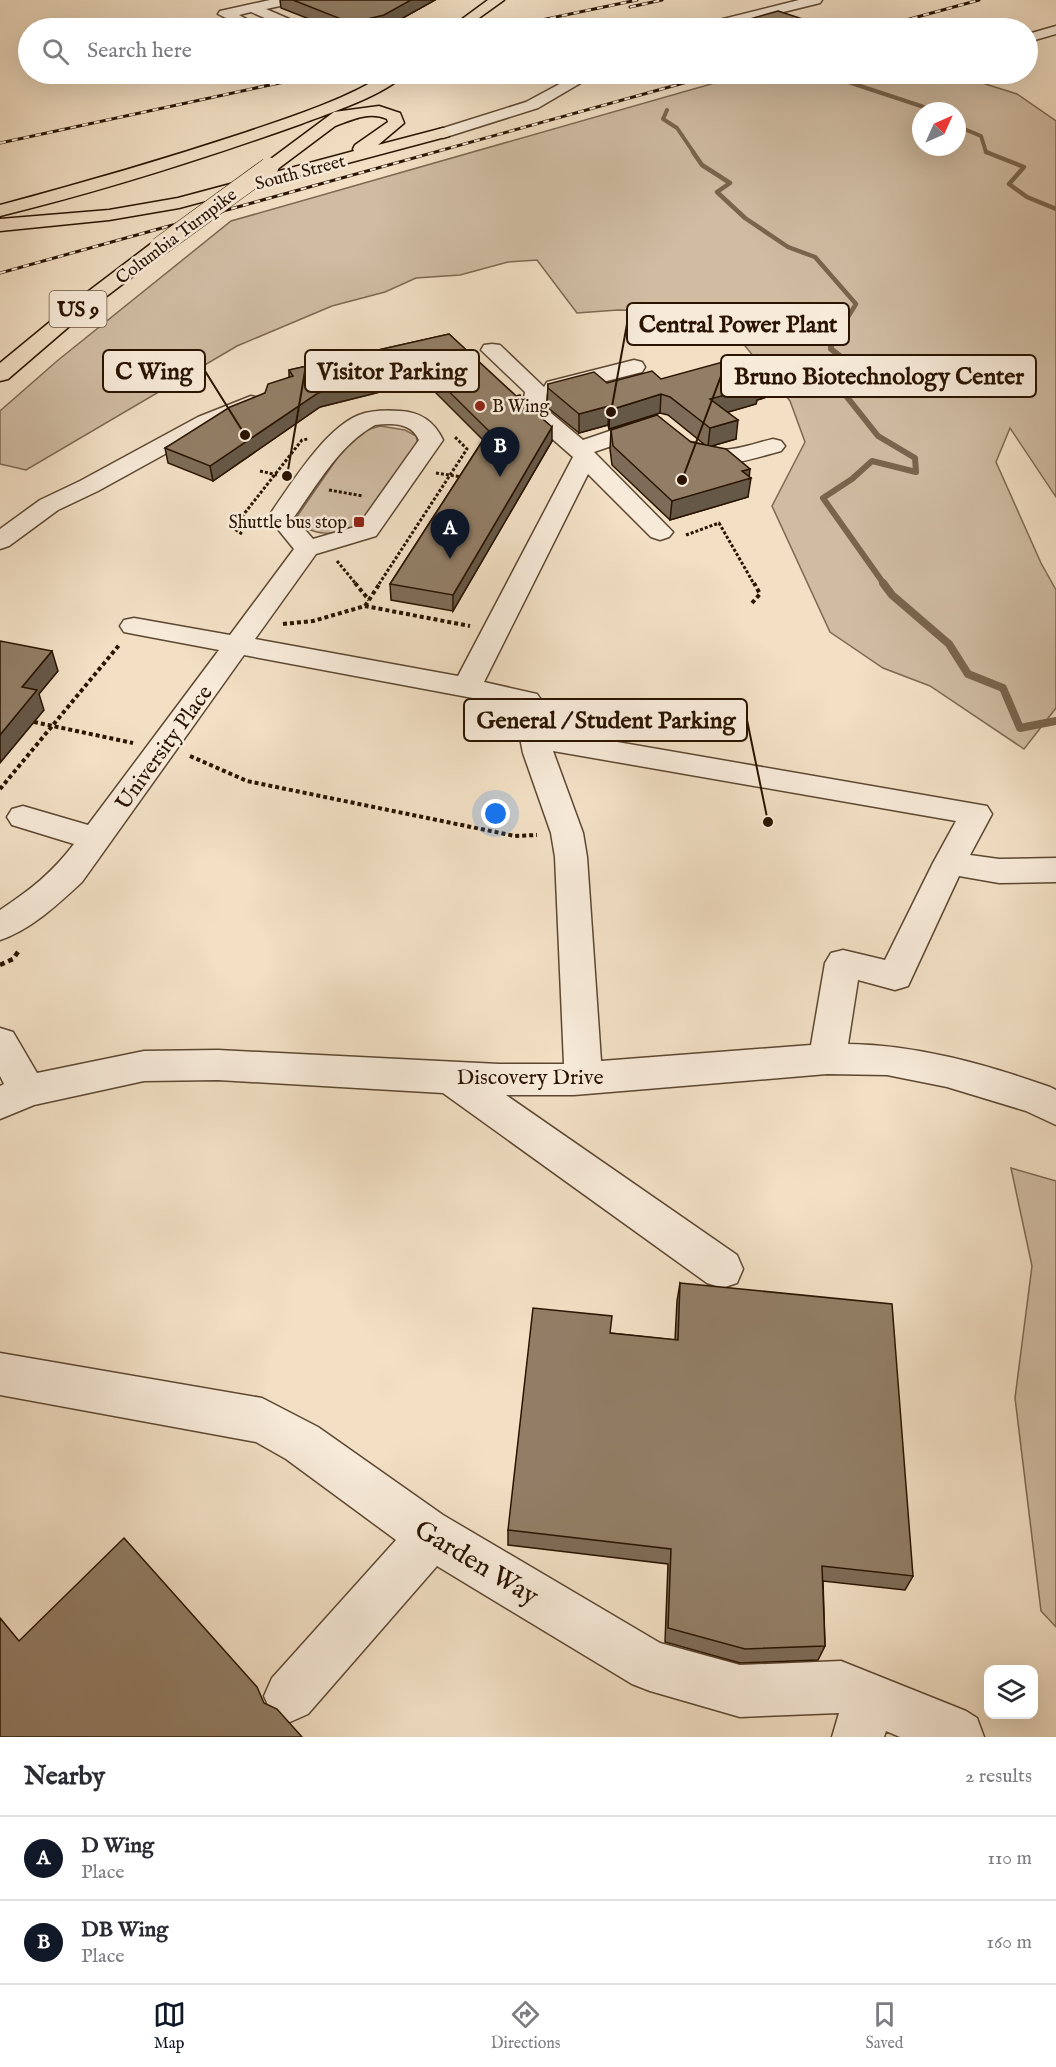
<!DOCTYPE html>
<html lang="en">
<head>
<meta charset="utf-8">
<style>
	body { margin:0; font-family:"IM FELL English",serif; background:#f2f2f3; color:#2b2b33 }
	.controls { position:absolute; right:18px; bottom:18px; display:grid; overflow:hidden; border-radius:12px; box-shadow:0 6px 24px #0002 }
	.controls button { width:54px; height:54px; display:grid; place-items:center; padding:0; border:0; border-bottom:2px solid #e1e1e2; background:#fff; color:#2b2b33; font:30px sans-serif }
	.compass { position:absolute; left:912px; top:102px; width:54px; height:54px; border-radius:50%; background:#fff; box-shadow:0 6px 24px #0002; rotate:45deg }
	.you { position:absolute; left:496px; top:814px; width:21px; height:21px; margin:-15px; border:4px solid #fff; border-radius:50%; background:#1a73e8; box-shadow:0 0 0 9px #1a73e833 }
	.badge { display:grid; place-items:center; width:39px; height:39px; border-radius:50%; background:#111827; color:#fff; font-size:20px; font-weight:700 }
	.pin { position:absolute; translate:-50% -50px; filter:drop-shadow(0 2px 3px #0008) }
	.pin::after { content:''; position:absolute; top:32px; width:21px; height:18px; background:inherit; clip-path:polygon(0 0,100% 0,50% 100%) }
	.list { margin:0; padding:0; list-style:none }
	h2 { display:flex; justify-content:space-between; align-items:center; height:78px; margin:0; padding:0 24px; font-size:26px }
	h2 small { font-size:20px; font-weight:400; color:#7c7c81 }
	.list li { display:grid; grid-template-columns:39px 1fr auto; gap:18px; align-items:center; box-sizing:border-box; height:84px; padding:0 24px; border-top:2px solid #e1e1e2 }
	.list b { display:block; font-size:22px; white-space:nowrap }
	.list p { margin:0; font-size:20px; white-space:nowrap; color:#7c7c81 }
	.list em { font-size:20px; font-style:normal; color:#7c7c81 }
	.icon { flex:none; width:33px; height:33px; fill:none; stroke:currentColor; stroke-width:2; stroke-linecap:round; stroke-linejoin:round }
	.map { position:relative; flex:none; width:1056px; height:1737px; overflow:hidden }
	.search { position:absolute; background:#fff; box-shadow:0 6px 24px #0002; left:18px; right:18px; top:18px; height:66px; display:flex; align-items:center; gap:15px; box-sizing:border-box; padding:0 21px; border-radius:33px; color:#7c7c81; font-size:22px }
	.sheet { height:246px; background:#fff }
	nav { display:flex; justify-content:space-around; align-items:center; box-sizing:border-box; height:84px; border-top:2px solid #e1e1e2; background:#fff; font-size:16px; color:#7c7c81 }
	nav a { display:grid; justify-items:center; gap:3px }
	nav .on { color:#111827 }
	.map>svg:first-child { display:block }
	.green { fill:#d0bca3; stroke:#7d6852; stroke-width:1.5; fill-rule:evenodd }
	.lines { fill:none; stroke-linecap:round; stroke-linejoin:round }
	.stream-far3 { stroke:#79644d; stroke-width:4 }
	.stream-far2 { stroke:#79644d; stroke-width:4.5 }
	.stream-far1 { stroke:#79644d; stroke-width:6 }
	.stream { stroke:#79644d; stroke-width:8 }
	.minor-casing { stroke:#5c4731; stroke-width:3 }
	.major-casing { stroke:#2a1400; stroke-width:3 }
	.path-far2 { stroke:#2a1400; stroke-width:3; stroke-dasharray:3 2; stroke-linecap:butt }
	.path-far1 { stroke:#2a1400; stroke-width:4; stroke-dasharray:4 3; stroke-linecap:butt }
	.path { stroke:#2a1400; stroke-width:4.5; stroke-dasharray:5 4; stroke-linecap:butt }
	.minor { fill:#f7ead9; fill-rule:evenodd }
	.major { fill:#f2dfc4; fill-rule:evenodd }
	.rail-casing { stroke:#2a1400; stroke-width:3 }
	.rail { stroke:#f7ead9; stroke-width:2; stroke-dasharray:6; stroke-linecap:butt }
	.major-bridge-casing { stroke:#2a1400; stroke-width:20; stroke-linecap:butt }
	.major-bridge { stroke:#f2dfc4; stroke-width:19 }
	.wall { fill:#7e6c58; stroke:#2a1400; stroke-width:1.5 }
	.shaded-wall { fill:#665847; stroke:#2a1400; stroke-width:1.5 }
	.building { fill:#927e66; stroke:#2a1400; stroke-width:1.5 }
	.poi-dot { fill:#8f2418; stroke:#f7ead9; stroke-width:2 }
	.labels { text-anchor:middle; stroke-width:5; stroke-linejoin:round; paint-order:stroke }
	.far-street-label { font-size:18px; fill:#2a1400; stroke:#f7ead9 }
	.far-poi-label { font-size:18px; fill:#2a1400; stroke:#f7ead9; text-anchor:start }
	.shield { fill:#f7ead9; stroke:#685441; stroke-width:1.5 }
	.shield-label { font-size:21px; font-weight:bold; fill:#2a1400 }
	.street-label { font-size:22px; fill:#2a1400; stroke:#f7ead9 }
	.near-street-label { font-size:27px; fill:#2a1400; stroke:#f7ead9 }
	.leader { fill:none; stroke:#2a1400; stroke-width:2 }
	.callout-dot { fill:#2a1400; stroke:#f7ead9; stroke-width:2 }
	.callout { fill:#f7ead9; stroke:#2a1400; stroke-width:2 }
	.callout-label { font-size:24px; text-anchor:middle; font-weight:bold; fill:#2a1400 }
</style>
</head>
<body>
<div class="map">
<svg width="1056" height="1737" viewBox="0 0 1056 1737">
	<rect width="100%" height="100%" fill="#f2dfc4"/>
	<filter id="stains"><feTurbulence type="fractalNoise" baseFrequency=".00333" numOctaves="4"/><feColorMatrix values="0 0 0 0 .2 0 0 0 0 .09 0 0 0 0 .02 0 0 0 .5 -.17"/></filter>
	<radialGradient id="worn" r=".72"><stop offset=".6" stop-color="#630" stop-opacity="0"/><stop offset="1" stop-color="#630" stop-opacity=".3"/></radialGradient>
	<path class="green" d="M 746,74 L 954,74 L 1017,94 L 1056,121 L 1056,497 L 1010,428 L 996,462 L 1041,563 L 1056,590 L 1056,708 L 1024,749 L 930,686 L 883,668 L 830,632 L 772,506 L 805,442 L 790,401 L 741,341 L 656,311 L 618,310 L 577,313 L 537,260 L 508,262 L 460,275 L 416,278 L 385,292 L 332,306 L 237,346 L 26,470 L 0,464 L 0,411 L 57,361 L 231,221 ZM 921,111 L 957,111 L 957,147 L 921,147 Z
		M 380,426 L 405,430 L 416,436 L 418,444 L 358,525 C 338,536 310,538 296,518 L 349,441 L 363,431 Z
		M 1011,1168 L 1056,1181 L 1056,1627 L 1041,1611 L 1015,1398 L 1032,1266 Z"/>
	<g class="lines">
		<path class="stream-far3" d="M 824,74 L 936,111
			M 667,110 L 663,119 L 677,128 L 694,153
			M 957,126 L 981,136 L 986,152 L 989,153"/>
		<path class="stream-far2" d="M 693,152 L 702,165 L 730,183 L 717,192 L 745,218 L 788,247 L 815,257 L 856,304 L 848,317 L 831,322 L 831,344
			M 986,152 L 1024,167 L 1009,184 L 1027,197 L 1056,209"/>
		<path class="stream-far1" d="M 831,343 L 831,349 L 855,368 L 833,369 L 847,397 L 878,436 L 915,458 L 916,472 L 872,461 L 852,479 L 823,498 L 884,584"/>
		<path class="stream" d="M 883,583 L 892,595 L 949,644 L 968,674 L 1003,688 L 1020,728 L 1056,721"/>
		<g class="minor-casing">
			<path id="minor" d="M 270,0 L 296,0 L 294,3 L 266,9 L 303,25 L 305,28 L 287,28 L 251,12 L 239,15 L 263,28 L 246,28 L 218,14 L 220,11 Z
				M 799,0 L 822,0 L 820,3 L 719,28 L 697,28 L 699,25 Z
				M 1056,26 L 1056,34 L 1028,42 L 1028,34 Z
				M 578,74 L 596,74 L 538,108 L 443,138 L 435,133 L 437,130 L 526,102 Z
				M 492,344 L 500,345 L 544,387 L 547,382 L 626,362 L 634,360 L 642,362 L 645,367 L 642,372 L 555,394 L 547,392 L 545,408 L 583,440 L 645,419 L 653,417 L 661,419 L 664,424 L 661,429 L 594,452 L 673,532 L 669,537 L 660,540 L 651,537 L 588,474 L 484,682 L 537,694 L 542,701 L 548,730 L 987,806 L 992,814 L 970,855 L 999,859 L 1056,858 L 1056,882 L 999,883 L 959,876 L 908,986 L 895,990 L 858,980 L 848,1044 C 917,1045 985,1064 1050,1087 L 1056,1090 L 1056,1125 L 1026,1111 L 947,1087 L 887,1075 L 827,1074 L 574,1095 L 506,1095 L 737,1255 L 743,1269 L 737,1283 L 722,1288 L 707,1283 L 443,1093 L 218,1080 L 144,1081 L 34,1105 L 0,1119 L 0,1086 L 4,1084 L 0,1076 L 0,1028 L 13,1032 L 37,1073 L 144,1051 L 218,1050 L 499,1064 L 564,1064 L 555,857 L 551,833 L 523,753 L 514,707 L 478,699 L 244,655 L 82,882 C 58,904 31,930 0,940 L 0,910 C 29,891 53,872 74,844 L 12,825 L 7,817 L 12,809 L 23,806 L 88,825 L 219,650 L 134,634 L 124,632 L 120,626 L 124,620 L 134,618 L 230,635 L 294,549 L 268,517 C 290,486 324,429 359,415 C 372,410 386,410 400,411 C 420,412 434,421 443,440 L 376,536 L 316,554 L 255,639 L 458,676 L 573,457 L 525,415 L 522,410 L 525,392 L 481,350 L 484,345 ZM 375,425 C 392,423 411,422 419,440 L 358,526 L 313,539 L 294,517 C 318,484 339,445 375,425 ZM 553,751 L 956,821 L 933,863 L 885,960 L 843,950 L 831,953 L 825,963 L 811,1045 L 601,1061 L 587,857 L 583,833 Z
				M 251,396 L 259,398 L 262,403 L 259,408 L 214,427 L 98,491 L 58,510 L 9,546 L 0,549 L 0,529 L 40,500 L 80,481 L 198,417 Z
				M 773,439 L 781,441 L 785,446 L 781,451 C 754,458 701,478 680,448 L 684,443 C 699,439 706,450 721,450 C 738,450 756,443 773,439 Z
				M 0,1353 L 262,1398 L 318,1427 L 443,1515 L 660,1643 L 740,1665 L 841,1661 L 966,1711 L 977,1718 L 984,1737 L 900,1737 L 886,1731 L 884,1737 L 832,1737 L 839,1713 L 740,1717 L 650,1691 L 632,1684 L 437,1566 L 308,1714 L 290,1722 L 272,1714 L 264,1696 L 272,1678 L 396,1540 L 286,1459 L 256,1442 L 0,1395 Z"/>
		</g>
		<g class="major-casing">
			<path id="major" d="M 488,0 L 504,0 L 465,28 L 450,28 Z
				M 386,74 L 404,74 C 388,94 327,114 301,124 C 203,159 102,191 0,216 L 0,205 C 83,183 165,159 247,132 C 294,116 344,100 386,74 Z
				M 379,106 L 400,113 L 404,123 L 378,145 L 443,128 L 451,133 L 449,136 L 179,208 L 109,220 L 0,231 L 0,219 L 109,210 L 178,198 L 354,151 L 353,149 L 355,145 L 388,122 L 387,119 C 369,111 352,120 335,126 L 275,171 L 263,171 L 260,167 L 334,112 Z
				M 159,241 L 166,243 L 169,247 L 166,251 L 87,311 L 8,379 L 0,381 L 0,363 L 73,303 L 152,243 Z"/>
		</g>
		<path class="path-far2" d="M 260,471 L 277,475
			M 436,473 L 462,477
			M 329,490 L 363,496
			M 242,534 L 233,528 L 302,440 L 308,439
			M 686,535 L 719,523 L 754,584
			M 337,561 L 356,584
			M 379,584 L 467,449 L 454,436"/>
		<path class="path-far1" d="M 355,583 L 369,600
			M 752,603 L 760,594 L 754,583
			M 365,606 L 380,583
			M 283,624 L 313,621 L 365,606 L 470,626
			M 34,722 L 133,743
			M 190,756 L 247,781 L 515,836 L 537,835
			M 0,789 L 120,644"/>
		<path class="path" d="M 0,965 L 13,959 L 20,949"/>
		<use href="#minor" class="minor"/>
		<use href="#major" class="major"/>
		<g class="rail-casing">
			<path id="rail" d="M 630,7 L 662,0
				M 503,28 L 637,0
				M 877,28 L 979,0
				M 0,143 L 321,74
				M 0,273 L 716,74"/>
		</g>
		<use href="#rail" class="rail"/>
		<g class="major-bridge-casing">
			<path id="major-bridge" d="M 159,247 L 269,167"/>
		</g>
		<use href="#major-bridge" class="major-bridge"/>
	</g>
	<path class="wall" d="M 280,0 L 435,0 L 385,28 L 332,28 L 281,8 Z
		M 449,334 L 516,396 L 523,402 L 552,441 L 453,611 L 391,600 L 390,584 L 483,440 L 424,381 L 320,407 L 213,481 L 168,463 L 165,448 L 265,393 L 289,377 L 289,370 Z
		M 770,378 L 767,397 L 757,400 L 756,404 L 728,412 L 736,439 L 712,446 L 749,477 L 748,497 L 670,520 L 612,465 L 610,449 L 611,430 L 705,445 L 668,415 L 660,413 L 609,429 L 608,425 L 579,433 L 547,407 L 548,384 L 607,383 L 661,379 Z
		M 680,1283 L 913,1576 L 905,1590 L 823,1581 L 825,1646 L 818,1660 L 740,1663 L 665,1642 L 668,1564 L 508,1545 L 508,1530 L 610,1333 L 675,1340 L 677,1301 Z"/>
	<path class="shaded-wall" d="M 411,0 L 435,0 L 385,28 L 352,28 L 351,23 Z
		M 824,26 L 823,28 L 812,28 Z
		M 423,366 L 424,381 L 320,407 L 213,481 L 210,466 L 318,393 Z
		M 770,378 L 767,397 L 757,400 L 756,404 L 708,418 L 710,399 L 754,382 Z
		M 661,394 L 660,413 L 609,429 L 610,410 Z
		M 609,406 L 608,425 L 579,433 L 579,414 Z
		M 738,420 L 736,439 L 708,447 L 710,428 Z
		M 552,427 L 552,441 L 453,611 L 453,595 Z
		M 750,469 L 749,479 L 751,478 L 748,497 L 670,520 L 672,501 L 742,471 Z
		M 52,651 L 58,671 L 39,694 L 44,710 L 0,763 L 0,735 L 22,687 Z"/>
	<path class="building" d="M 293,0 L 411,0 L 384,15 L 351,23 Z
		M 778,11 L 824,26 L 812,28 L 718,28 Z
		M 449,334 L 516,396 L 520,395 L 523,402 L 552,427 L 453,595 L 390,584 L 489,431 L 423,366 L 318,393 L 210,466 L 165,448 L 230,407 L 265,393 L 268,384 L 293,376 L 289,370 Z
		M 741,357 L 770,378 L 754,382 L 759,386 L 710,399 L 738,420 L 710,428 L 670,397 L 661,394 L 610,410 L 609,406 L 579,414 L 548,388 L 548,384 L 594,372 L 607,383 L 652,371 L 661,379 Z
		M 657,415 L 691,442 L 726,449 L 750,469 L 742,471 L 751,478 L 672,501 L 613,446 L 611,430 Z
		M 0,641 L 52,651 L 22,687 L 37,690 L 0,735 Z
		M 680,1283 L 892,1304 L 913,1576 L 822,1566 L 825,1646 L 745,1649 L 668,1628 L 671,1549 L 508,1530 L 533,1308 L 612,1316 L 610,1333 L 678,1340 Z
		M 124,1538 L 257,1687 L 264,1703 L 277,1709 L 302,1737 L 0,1737 L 0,1618 L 19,1641 Z"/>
	<g class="poi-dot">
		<circle cx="480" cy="406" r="6"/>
		<rect x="353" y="516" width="12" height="12" rx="3"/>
	</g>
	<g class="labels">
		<g class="far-street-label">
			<text transform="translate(300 172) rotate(-15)" y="6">South Street</text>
			<text transform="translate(176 236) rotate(-37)" y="6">Columbia Turnpike</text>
		</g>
		<g class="far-poi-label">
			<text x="492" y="412">B Wing</text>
			<text x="347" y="528" text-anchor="end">Shuttle bus stop</text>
		</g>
		<rect class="shield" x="49.5" y="291" width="57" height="36" rx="4.5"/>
		<g class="shield-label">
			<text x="78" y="316">US 9</text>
		</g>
		<g class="street-label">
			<text transform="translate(163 747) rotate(-54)" y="8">University Place</text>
			<text x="530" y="1084">Discovery Drive</text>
		</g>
		<g class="near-street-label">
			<text transform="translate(477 1562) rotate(31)" y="9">Garden Way</text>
		</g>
	</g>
	<path class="leader" d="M611 412L627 324M245 435L205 371M287 476L305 371M682 480L721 376M768 822L747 720"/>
	<g class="callout-dot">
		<circle cx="611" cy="412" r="6"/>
		<circle cx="245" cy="435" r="6"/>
		<circle cx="287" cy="476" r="6"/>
		<circle cx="682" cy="480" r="6"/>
		<circle cx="768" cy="822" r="6"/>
	</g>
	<g class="callout">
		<rect x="627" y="303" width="222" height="42" rx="6"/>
		<rect x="103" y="350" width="102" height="42" rx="6"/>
		<rect x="305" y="350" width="174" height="42" rx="6"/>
		<rect x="721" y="355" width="315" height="42" rx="6"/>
		<rect x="464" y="699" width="283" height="42" rx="6"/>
	</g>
	<g class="callout-label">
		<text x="738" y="332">Central Power Plant</text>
		<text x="154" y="379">C Wing</text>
		<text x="392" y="379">Visitor Parking</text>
		<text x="879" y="384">Bruno Biotechnology Center</text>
		<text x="606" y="728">General / Student Parking</text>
	</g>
	<rect width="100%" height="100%" filter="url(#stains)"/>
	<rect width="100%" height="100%" fill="url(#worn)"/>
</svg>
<div class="controls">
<button><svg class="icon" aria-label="layers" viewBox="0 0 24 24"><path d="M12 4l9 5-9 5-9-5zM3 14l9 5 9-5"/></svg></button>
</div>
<svg class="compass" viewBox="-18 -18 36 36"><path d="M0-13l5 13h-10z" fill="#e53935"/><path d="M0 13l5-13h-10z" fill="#7c7c81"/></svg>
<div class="you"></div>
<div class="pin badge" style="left:450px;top:559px">A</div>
<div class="pin badge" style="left:500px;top:477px">B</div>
<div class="search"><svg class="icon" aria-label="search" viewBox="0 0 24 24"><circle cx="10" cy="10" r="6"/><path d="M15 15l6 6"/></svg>Search here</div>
</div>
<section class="sheet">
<h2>Nearby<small>2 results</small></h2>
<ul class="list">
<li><span class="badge">A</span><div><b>D Wing</b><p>Place</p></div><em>110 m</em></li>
<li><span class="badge">B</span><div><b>DB Wing</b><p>Place</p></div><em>160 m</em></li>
</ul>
</section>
<nav>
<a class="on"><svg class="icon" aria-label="map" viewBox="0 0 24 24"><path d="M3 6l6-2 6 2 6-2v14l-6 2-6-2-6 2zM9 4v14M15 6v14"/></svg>Map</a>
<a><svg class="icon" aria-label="directions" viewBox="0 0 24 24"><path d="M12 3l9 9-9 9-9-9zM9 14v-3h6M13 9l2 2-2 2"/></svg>Directions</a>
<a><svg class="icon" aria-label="saved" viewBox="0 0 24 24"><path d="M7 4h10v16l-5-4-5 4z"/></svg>Saved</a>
</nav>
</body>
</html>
